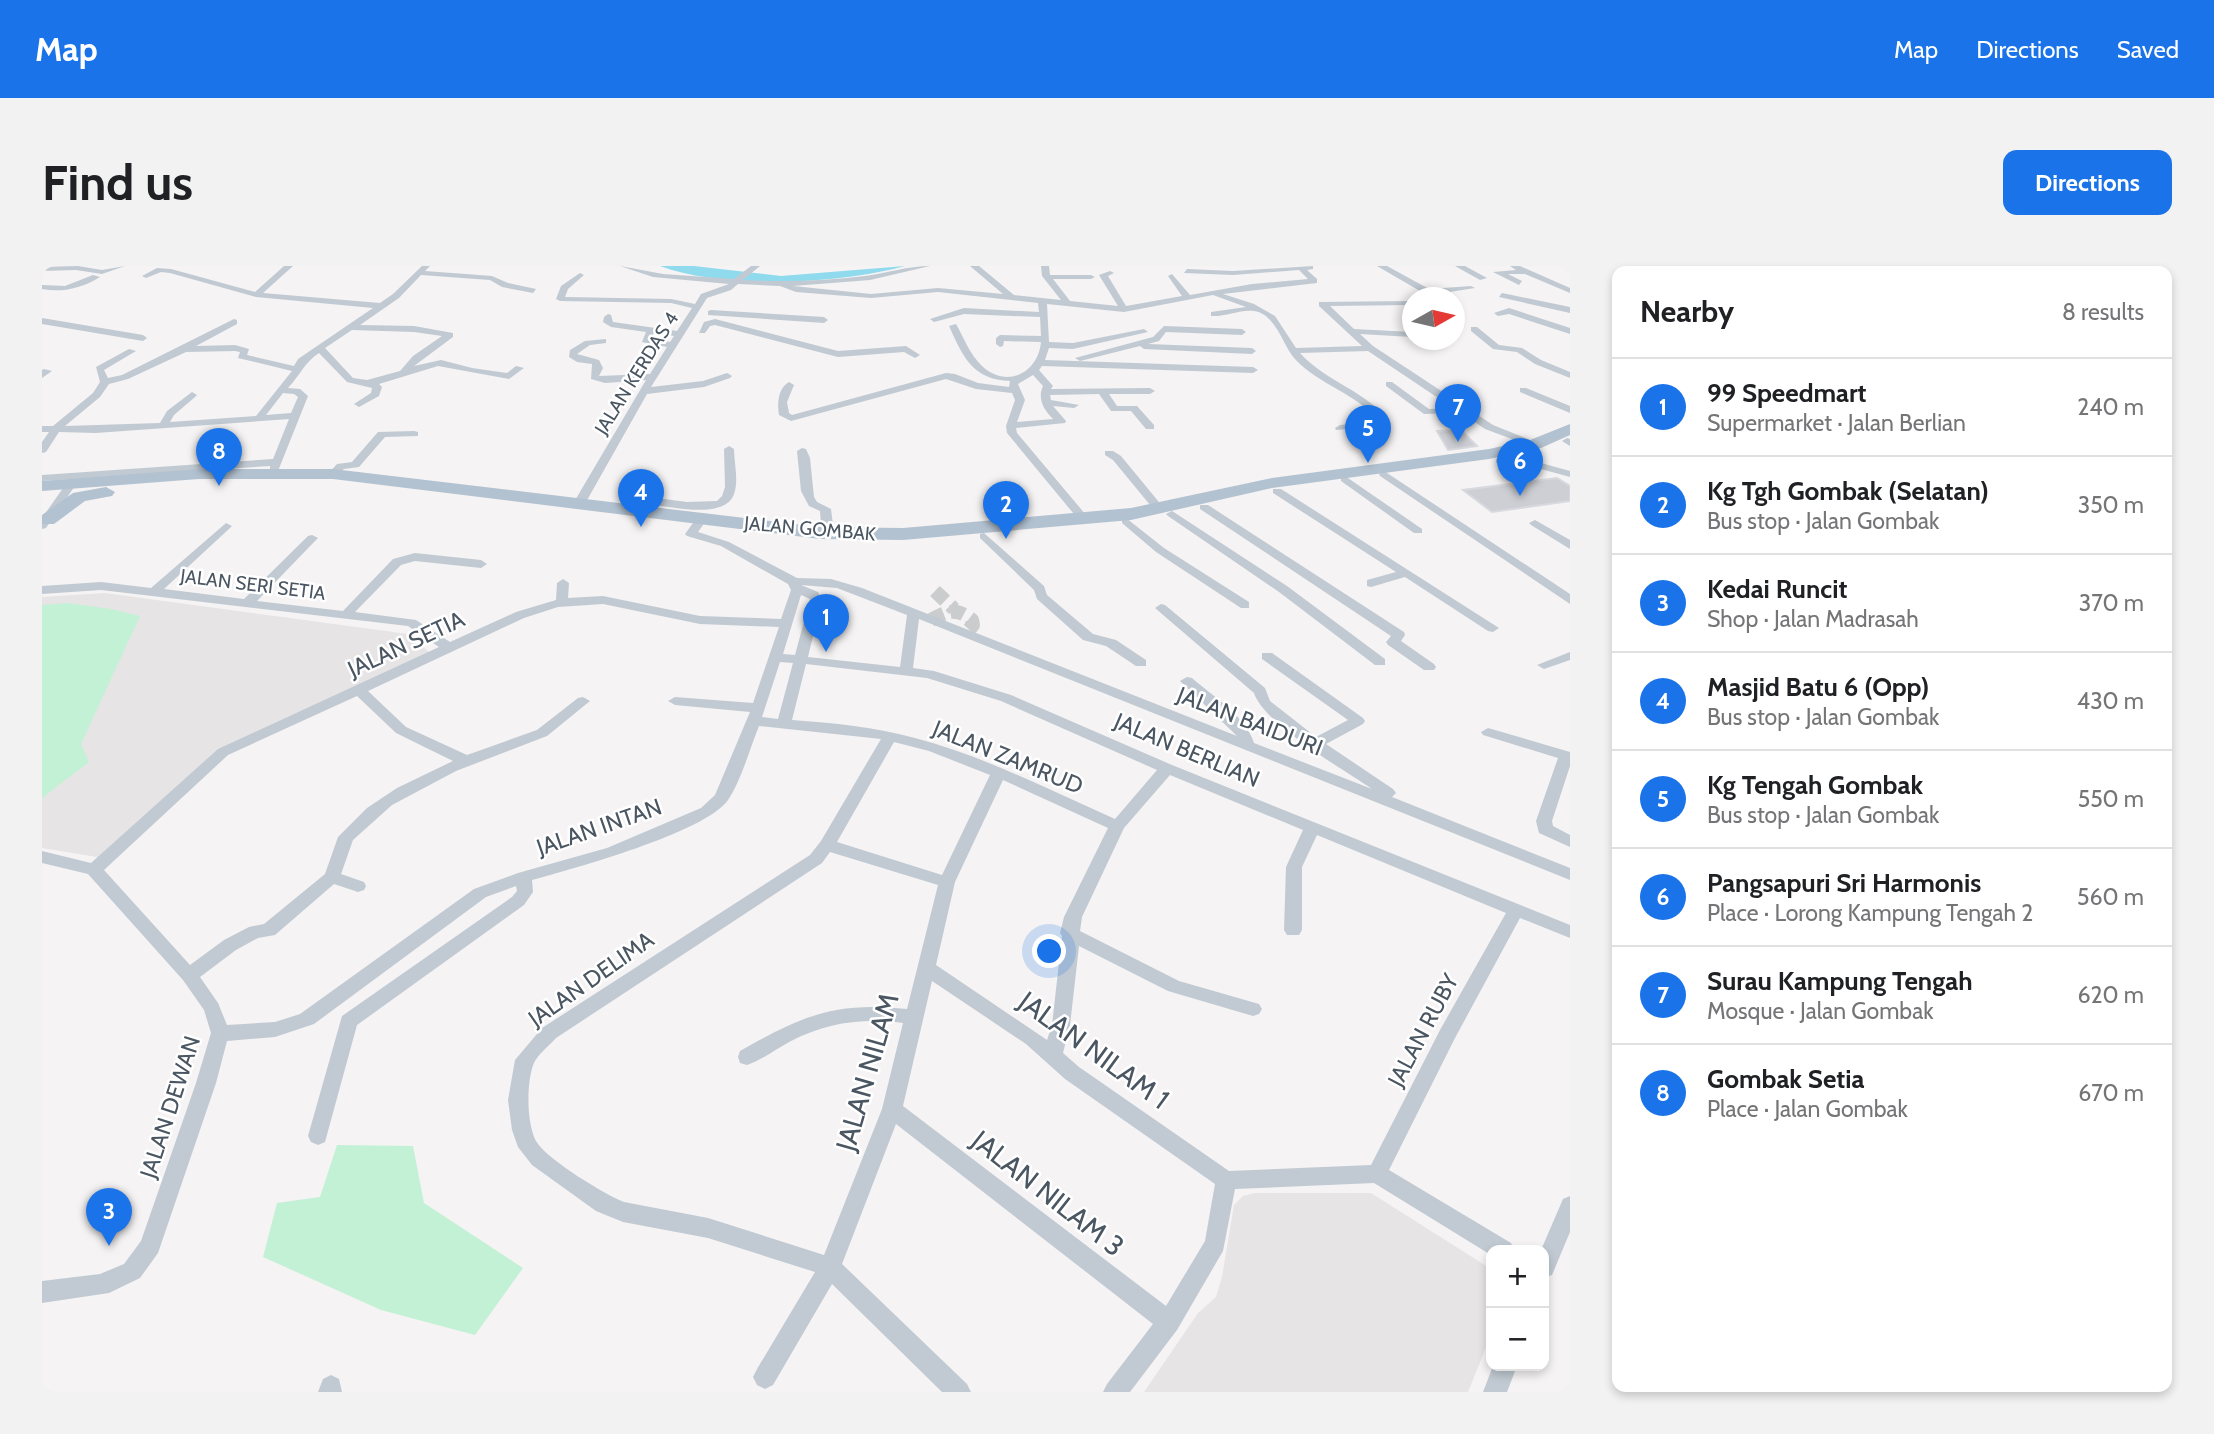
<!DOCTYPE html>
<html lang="en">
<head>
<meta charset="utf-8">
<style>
	body { margin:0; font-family:Cabin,sans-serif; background:#f2f2f2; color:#202124 }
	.controls { position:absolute; right:21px; bottom:21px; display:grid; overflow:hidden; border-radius:14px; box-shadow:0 4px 10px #0003 }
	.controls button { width:63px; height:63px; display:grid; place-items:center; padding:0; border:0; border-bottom:2px solid #e0e0e0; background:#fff; color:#202124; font:35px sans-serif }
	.compass { position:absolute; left:1360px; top:21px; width:63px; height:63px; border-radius:50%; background:#fff; box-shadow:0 4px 10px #0003; rotate:82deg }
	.you { position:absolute; left:1008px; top:686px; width:24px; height:24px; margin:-18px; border:5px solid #fff; border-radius:50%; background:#1a73e8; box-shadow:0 0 0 10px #1a73e833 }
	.badge { display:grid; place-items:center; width:46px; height:46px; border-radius:50%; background:#1a73e8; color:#fff; font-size:23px; font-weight:700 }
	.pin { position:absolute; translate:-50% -58px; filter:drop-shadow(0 2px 4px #0008) }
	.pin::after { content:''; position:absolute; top:37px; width:24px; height:21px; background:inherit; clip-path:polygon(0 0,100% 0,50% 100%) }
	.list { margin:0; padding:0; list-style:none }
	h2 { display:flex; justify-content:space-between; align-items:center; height:91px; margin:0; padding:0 28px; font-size:30px }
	h2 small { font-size:23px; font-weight:400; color:#757577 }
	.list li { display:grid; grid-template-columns:46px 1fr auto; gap:21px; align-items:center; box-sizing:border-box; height:98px; padding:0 28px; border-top:2px solid #e0e0e0 }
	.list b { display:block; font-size:26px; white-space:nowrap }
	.list p { margin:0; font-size:23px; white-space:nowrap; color:#757577 }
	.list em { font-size:23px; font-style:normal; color:#757577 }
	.map { position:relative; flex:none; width:1528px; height:1126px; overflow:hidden; border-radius:14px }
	header { display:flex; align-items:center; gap:42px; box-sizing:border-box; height:98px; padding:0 35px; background:#1a73e8; color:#fff }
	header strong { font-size:33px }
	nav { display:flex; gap:38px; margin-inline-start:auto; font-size:24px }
	.intro { display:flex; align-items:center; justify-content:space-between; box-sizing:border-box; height:168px; padding:0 42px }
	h1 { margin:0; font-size:49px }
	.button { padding:18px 32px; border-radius:14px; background:#1a73e8; color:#fff; font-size:24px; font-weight:700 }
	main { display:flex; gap:42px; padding:0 42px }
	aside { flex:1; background:#fff; border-radius:14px; box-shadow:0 4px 10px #0003 }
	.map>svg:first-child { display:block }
	.education { fill:#e6e4e5 }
	.green { fill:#c3f1d5 }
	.water { fill:#90daee }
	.building { fill:#cdcfd5; stroke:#d7d9de; stroke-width:2 }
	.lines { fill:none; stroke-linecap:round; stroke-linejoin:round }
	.minor-tunnel { stroke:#caccce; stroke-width:14; stroke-dasharray:14 7; stroke-linecap:butt }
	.minor { fill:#c1cad2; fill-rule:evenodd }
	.primary { fill:#b3c2d1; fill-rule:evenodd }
	.labels { text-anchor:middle; stroke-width:5; stroke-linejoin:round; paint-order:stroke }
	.far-street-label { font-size:19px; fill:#4a5661; stroke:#fff }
	.street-label { font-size:23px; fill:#4a5661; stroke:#fff }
	.near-street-label { font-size:28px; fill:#4a5661; stroke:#fff }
</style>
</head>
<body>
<header>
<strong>Map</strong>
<nav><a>Map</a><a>Directions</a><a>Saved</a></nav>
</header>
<div class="intro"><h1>Find us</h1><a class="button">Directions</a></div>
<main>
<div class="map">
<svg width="1528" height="1126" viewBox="0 0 1528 1126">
	<rect width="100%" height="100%" fill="#f5f3f3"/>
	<path class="education" d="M 63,327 L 366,368 L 387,386 L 178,485 L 61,592 L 0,582 L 0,331 Z
		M 1213,927 L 1329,927 L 1449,1003 L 1449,1069 L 1426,1126 L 1102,1126 L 1156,1047 L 1174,1031 L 1180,1011 L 1192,939 L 1201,930 Z"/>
	<path class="green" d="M 27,337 L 69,343 L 98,350 L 39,478 L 47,496 L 0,532 L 0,339 Z
		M 295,879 L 371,880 L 382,937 L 481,1002 L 433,1069 L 339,1044 L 221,991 L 235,937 L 278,931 Z"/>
	<path class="water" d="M 618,0 L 652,0 L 739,10 L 863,0 C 797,18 683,24 618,0 Z"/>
	<path class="building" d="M 1419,164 L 1435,180 L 1406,184 L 1395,165 Z
		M 1515,212 L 1528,220 L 1528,235 L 1450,246 L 1421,224 Z"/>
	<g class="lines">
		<path class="minor-tunnel" d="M 893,325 L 912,343
			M 889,354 C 906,345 914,341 930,354 L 931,359 L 923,368"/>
		<path class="minor" d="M 36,0 L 60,4 L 83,0 L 60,8 L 34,4 L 0,5 L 0,1 Z
			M 242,0 L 251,0 L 221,27 L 338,37 L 351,28 L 380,0 L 388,0 L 383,5 L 450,10 L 466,17 L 494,23 L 491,27 L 460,21 L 448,14 L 379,9 L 357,32 L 318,59 L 372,60 L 411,67 L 411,71 L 372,100 L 399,94 L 430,102 L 465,107 L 474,100 L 482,102 L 467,113 L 396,100 L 337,118 L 340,121 L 337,130 L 317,141 L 312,138 L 329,127 L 330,122 L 305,116 L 277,87 C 262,97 259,108 246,122 L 258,123 L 266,130 L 236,205 L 228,205 L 228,200 L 0,215 L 0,209 L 231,193 L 247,153 L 54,167 L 17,166 L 4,186 L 0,187 L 0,176 L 7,166 L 0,166 L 0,160 L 11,160 L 51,127 L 58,116 L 54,101 L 87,83 L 94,85 L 62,104 L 66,112 L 80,109 L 192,53 L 195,54 L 195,58 L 154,80 L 193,79 L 207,83 L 205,89 L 252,100 L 256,93 L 331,42 L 214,31 L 128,7 L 119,6 L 104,12 L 100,10 L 115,2 L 129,3 L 213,26 ZM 310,64 L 372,66 L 400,70 L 371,90 L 358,105 L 325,114 L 311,112 L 283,82 ZM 193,85 L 198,86 L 196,92 L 250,105 L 214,150 L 128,156 L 132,149 L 153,131 L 155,129 L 150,126 L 125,145 L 118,157 L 23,160 L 58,131 L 67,118 L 86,113 L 144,86 ZM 241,127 L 252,128 L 256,131 L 249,147 L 224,149 Z
			M 578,0 L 621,8 L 692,13 L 709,0 L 718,0 L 701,14 C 742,16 782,15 823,10 C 845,7 866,0 888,0 L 828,14 L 751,20 L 829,28 L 896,22 L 961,28 L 928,0 L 937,0 L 972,29 L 1019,34 L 1000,10 L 999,0 L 1007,0 L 1008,9 L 1049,9 L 1053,11 L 1049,13 L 1011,13 L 1028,35 L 1076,40 L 1057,9 L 1068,5 L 1072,7 L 1066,10 L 1084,40 L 1140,30 L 1126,10 L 1130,8 L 1148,29 L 1210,18 L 1266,13 L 1257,4 L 1191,9 L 1142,7 L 1145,3 L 1191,5 L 1271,0 L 1271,3 L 1265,4 L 1275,13 L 1275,17 L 1181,28 L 1212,38 L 1233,50 L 1254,82 L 1320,80 L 1277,40 L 1277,36 L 1370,35 L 1370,39 L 1288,40 L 1312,63 L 1370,66 L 1370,71 L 1318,68 L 1331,80 L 1451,159 L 1498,178 L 1489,180 L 1443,163 L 1419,147 L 1382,148 L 1344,120 L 1344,116 L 1350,116 L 1387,143 L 1411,142 L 1326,85 L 1258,87 C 1284,116 1325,125 1349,157 L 1344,160 L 1294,164 L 1293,162 L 1298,159 L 1337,155 C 1314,127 1277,119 1253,93 C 1241,80 1234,48 1212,45 C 1199,43 1183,51 1169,50 L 1169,46 L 1204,41 L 1171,29 L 1082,46 L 1005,38 L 1007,76 L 1031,77 L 1102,63 L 1106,66 L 1031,83 L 1007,82 L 1003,94 L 1211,101 L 1216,104 L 1211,107 L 1000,100 L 997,104 L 1011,120 L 1009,123 L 1108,122 L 1113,125 L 1108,128 L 1067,128 L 1075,140 L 1095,140 L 1112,159 L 1112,163 L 1104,163 L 1089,145 L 1069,145 L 1057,128 L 1008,129 L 1009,134 L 1037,139 L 1032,142 L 1011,140 L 1024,155 L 1023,157 L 974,162 L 975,167 L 1044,249 L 1046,251 L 1040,254 L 1036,253 L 965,167 L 964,160 L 973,134 L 970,127 L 934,123 L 904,113 L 749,155 L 737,149 C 735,138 736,122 747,116 L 752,119 L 745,136 L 747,147 L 750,149 L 904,107 L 913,108 L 936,117 L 967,121 L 968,115 C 931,114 921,91 907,60 L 914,58 C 922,72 928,89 940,100 C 965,123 996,107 999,76 L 962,75 L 961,80 L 958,81 L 954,78 L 954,72 L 958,69 L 999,70 L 998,51 L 922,48 L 892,56 L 888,53 L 922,42 L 997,46 L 996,37 L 896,26 L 829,32 L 754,26 L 738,20 L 696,18 L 689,24 L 665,32 L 609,121 L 661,115 L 685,107 L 690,110 L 688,112 L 662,121 L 605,128 L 544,236 L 538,239 L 532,236 L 604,114 L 563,117 L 549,113 L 550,98 L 535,96 L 527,91 L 528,84 L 543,75 L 564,73 L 564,77 L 548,79 L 535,88 L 557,94 L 561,102 L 557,110 L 608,108 L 625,81 L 600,76 L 604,66 L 569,61 L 561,56 L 562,51 L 566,48 L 569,49 L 571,56 L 635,65 L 650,42 L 629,37 L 518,35 L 514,33 L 519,20 L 538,7 L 542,9 L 526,23 L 523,31 L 629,33 L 653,38 L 659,28 L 687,18 L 611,11 ZM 612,67 L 632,70 L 628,76 L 609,72 ZM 991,109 L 1001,120 C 995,133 1002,144 1011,153 L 975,156 L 983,134 L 976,118 Z
			M 1335,0 L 1345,0 L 1387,23 L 1429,20 L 1433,22 L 1395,28 L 1401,32 L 1390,32 Z
			M 1413,0 L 1423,0 L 1445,12 L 1438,14 Z
			M 1468,0 L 1478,0 L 1528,22 L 1528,27 L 1483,8 L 1466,8 L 1480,15 L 1477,19 L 1451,6 L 1474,4 Z
			M 51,9 L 58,11 C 40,22 21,27 0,23 L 0,19 L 23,20 Z
			M 1460,27 L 1528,41 L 1528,47 L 1457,31 Z
			M 1467,42 L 1528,62 L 1528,68 L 1467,48 L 1456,50 L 1452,47 Z
			M 669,44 L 782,51 L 786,54 L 782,57 L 666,49 L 666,45 Z
			M 0,52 L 101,69 L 105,72 L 101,75 L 0,58 Z
			M 673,53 L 796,85 L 864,80 L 878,89 L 873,92 L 862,86 L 796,91 L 673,59 L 668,60 L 663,67 L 657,67 L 662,56 Z
			M 1122,60 L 1200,63 L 1204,66 L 1200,69 L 1124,66 L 1117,75 L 1106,78 L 1210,82 L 1214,85 L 1210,88 L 1102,83 L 1098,80 L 1038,95 L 1033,92 L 1111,71 Z
			M 1429,61 L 1435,61 L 1457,79 L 1480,82 L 1499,94 L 1528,106 L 1528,112 L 1493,98 L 1475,86 L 1451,83 L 1429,65 Z
			M 2,103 L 10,105 L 0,112 L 0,104 Z
			M 1478,122 L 1484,122 L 1528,140 L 1528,147 L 1478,126 Z
			M 372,165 L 376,166 L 376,170 L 343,171 L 317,201 L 302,203 L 291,211 L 286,208 L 295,198 L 310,196 L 336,166 Z
			M 1525,172 L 1528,173 L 1528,180 L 1520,175 Z
			M 687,180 L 692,183 C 692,197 697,214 692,228 C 683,255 623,240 603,237 L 597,245 L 587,243 L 596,231 L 600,230 L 645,236 L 675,235 L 680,230 L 683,221 L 682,183 Z
			M 760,182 L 764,183 L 768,192 L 772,231 L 775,236 L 789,243 L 791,259 L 782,269 L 778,270 L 772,267 L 779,259 L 778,245 L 767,240 L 759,225 L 755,185 Z
			M 1063,185 L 1071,185 L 1079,190 L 1121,241 L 1121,245 L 1113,245 L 1071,194 L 1063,189 Z
			M 1458,192 L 1488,194 L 1528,205 L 1528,211 L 1488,200 L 1454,197 L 1454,193 Z
			M 1342,205 L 1528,328 L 1528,338 L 1338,210 L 1337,208 Z
			M 1303,210 L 1380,263 L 1380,267 L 1372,267 L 1299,215 L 1299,211 Z
			M 26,215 L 35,217 L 4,262 L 0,263 L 0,252 Z
			M 1231,223 L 1239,223 L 1457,362 L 1451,366 L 1446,365 L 1363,311 L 1329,321 L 1325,320 L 1325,314 L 1354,306 L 1231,227 Z
			M 1158,239 L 1166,239 L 1362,366 L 1363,369 L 1359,375 L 1392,398 L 1394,401 L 1392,404 L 1382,404 L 1346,379 L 1344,376 L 1349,370 L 1158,243 Z
			M 1130,245 L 1245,320 L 1343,393 L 1343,399 L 1333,399 L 1237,326 L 1126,250 L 1124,248 Z
			M 660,249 L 666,252 L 656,266 L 687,276 L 755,312 L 789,313 L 820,322 L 1195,470 L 1138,415 L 1145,411 L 1150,412 C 1170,430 1204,450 1212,477 L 1330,523 C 1301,503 1222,458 1212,427 L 1113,342 L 1119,338 L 1123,339 L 1223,422 L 1228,435 L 1274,471 L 1306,454 L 1220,393 L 1220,387 L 1230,387 L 1321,452 L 1323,455 L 1321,458 L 1284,478 L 1351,523 L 1354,527 L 1350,531 L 1528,602 L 1528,614 L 877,353 L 871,402 L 892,405 L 969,429 L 1130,499 L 1528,659 L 1528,672 L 1478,652 L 1413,772 L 1347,904 L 1469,977 L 1472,984 L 1449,984 L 1449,989 L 1332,917 L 1193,923 L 1181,985 L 1135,1064 L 1088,1126 L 1061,1126 L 1065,1118 L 1111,1058 L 854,858 L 800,998 L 925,1118 L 929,1126 L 900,1126 L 790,1018 L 731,1119 L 723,1123 L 715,1119 L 711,1111 L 715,1103 L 773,1006 L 666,972 L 581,956 L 554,945 L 490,899 L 476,881 L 470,864 L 466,834 L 473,794 L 500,762 L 768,589 L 779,575 L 839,473 L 717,460 C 708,482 699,515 686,534 C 664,566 531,603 490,614 L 491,626 L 482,639 L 315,759 L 283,876 L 276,879 L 269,876 L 266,870 L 300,750 L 470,631 L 475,625 L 474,620 L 444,631 L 272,758 L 233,771 L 185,775 L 174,817 L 116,987 L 98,1012 L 67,1027 L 0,1037 L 0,1015 L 58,1008 L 82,998 L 99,975 L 154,817 L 169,767 L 162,744 L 141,714 L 46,608 L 0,597 L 0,585 L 49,597 L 176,483 L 397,381 L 366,360 L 59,324 L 0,328 L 0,320 L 59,316 L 109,322 L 184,257 L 190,260 L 188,262 L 122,323 L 202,333 L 266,270 L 270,269 L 276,272 L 274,274 L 215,335 L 301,345 L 351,293 L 373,287 L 439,294 L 445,298 L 439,302 L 373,295 L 359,299 L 313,346 L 374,354 L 408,376 L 474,346 L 514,334 L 515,317 L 521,313 L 527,317 L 526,332 L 561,330 L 658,350 L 739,353 L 749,324 L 746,318 L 679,280 L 645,270 L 643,268 L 656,250 ZM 759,319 L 795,322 L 865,349 L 858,401 L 766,391 L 780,333 L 776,326 ZM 759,329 L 768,333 L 753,389 L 741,388 ZM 561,338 L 658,358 L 737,361 L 711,437 L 633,431 L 626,435 L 633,439 L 708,446 L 673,529 L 659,542 L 565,582 L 476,607 L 432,623 L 258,748 L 233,756 L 185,759 L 176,737 L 158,711 L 194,684 L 216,672 L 233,669 L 292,618 L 316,626 L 322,624 L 324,620 L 322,616 L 299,608 L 311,574 L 350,539 L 414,505 L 505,470 L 548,435 L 541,431 L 536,432 L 495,464 L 425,489 L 364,461 L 326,425 L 482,352 L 516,341 ZM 738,396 L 751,397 L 736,453 L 720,451 ZM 764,398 L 885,412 L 959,435 L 1115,504 L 1073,553 C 1007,524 942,490 873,472 C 833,461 791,457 750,454 ZM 315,430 L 354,467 L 411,495 L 355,522 L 325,542 L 296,571 L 283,608 L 222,658 L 207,661 L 182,674 L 148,699 L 62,604 L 186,489 ZM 852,476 L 887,485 L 948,509 L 900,609 L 795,576 ZM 1128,509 L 1261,564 L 1244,601 L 1242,664 L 1245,669 L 1257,669 L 1260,664 L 1260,601 L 1275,569 L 1464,647 L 1398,764 L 1329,899 L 1187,905 L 1037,801 L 1021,787 L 1028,759 L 1037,680 L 1126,725 L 1211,750 L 1217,748 L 1220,743 L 1217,738 L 1137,715 L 1038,665 L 1040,651 L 1082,562 ZM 961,514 L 1066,562 L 1022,651 L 1018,667 L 1020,670 L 1010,759 L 1005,774 L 894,699 L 913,616 ZM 788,586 L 896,619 L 865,743 C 793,735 760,750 698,785 L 696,791 L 698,797 L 705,799 C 720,794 734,783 749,775 C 786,756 821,752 861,757 L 840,843 L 782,989 L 666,952 L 582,936 C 562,928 508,895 496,878 C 484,862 484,815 492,797 C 496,788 507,780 514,772 L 780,597 ZM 890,715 L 984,778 L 1023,813 L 1173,918 L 1163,975 L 1124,1040 L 861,840 Z
			M 1084,252 L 1122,282 L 1207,336 L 1207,342 L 1199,342 L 1114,286 L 1080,257 L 1080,253 Z
			M 1493,254 L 1528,274 L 1528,283 L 1489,259 L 1487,257 Z
			M 942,267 L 1002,320 L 1005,329 L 1051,368 L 1074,374 L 1104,394 L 1104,400 L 1094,400 L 1064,380 L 1041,374 L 995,333 L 992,324 L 938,272 L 938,268 Z
			M 1528,386 L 1528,394 L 1502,403 L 1495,399 Z
			M 1446,462 L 1528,486 L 1528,500 L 1510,555 L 1511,560 L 1528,569 L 1528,581 L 1497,567 L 1494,555 L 1516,492 L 1441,469 L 1439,466 Z
			M 1528,930 L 1528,966 L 1510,1009 L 1502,1012 L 1502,984 L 1499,984 L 1521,933 Z
			M 1451,1100 L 1475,1100 L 1465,1126 L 1441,1126 Z
			M 289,1109 L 297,1113 L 300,1126 L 276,1126 L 281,1113 Z"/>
		<path class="primary" d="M 1528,158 L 1528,169 L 1499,182 L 1447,193 L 1230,222 L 1089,254 L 861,274 L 778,273 L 291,213 L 157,213 L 0,225 L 0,215 L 157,203 L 291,203 L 778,261 L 861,262 L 1089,242 L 1230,212 L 1447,183 L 1488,174 Z
			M 64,221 L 73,226 L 70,230 L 43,235 L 12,258 L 0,258 L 0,249 L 31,227 Z"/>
	</g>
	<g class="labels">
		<g class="far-street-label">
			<text transform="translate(594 107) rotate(-58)" y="7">JALAN KERDAS 4</text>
			<text transform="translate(768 262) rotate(5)" y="7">JALAN GOMBAK</text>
			<text transform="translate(211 318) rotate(7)" y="7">JALAN SERI SETIA</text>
		</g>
		<g class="street-label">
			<text transform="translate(364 378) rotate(-25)" y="8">JALAN SETIA</text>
			<text transform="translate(1208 455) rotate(21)" y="8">JALAN BAIDURI</text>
			<text transform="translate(1145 484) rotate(23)" y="8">JALAN BERLIAN</text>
			<text transform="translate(966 491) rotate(22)" y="8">JALAN ZAMRUD</text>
			<text transform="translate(557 561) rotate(-19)" y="8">JALAN INTAN</text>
			<text transform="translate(549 713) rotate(-35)" y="8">JALAN DELIMA</text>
			<text transform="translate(1381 764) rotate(-62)" y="8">JALAN RUBY</text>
			<text transform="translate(128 841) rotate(-72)" y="8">JALAN DEWAN</text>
		</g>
		<g class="near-street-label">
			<text transform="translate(1052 784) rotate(36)" y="10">JALAN NILAM 1</text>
			<text transform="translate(825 806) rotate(-74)" y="10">JALAN NILAM</text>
			<text transform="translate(1006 927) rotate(38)" y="10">JALAN NILAM 3</text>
		</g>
	</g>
</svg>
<div class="controls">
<button>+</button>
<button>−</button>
</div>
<svg class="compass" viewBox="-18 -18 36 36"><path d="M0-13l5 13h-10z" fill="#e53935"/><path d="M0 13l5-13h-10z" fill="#757577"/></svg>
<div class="you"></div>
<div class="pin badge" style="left:784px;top:386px">1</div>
<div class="pin badge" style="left:964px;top:273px">2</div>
<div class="pin badge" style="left:67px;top:980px">3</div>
<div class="pin badge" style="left:599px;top:261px">4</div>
<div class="pin badge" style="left:1326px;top:197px">5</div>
<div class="pin badge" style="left:1478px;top:230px">6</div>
<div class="pin badge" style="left:1416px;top:176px">7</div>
<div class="pin badge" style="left:177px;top:220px">8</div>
</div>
<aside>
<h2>Nearby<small>8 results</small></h2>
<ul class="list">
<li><span class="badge">1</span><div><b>99 Speedmart</b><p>Supermarket · Jalan Berlian</p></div><em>240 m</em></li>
<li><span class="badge">2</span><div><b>Kg Tgh Gombak (Selatan)</b><p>Bus stop · Jalan Gombak</p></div><em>350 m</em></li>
<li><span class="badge">3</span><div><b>Kedai Runcit</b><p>Shop · Jalan Madrasah</p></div><em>370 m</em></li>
<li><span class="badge">4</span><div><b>Masjid Batu 6 (Opp)</b><p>Bus stop · Jalan Gombak</p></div><em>430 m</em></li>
<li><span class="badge">5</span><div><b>Kg Tengah Gombak</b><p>Bus stop · Jalan Gombak</p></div><em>550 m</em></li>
<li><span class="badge">6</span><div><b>Pangsapuri Sri Harmonis</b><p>Place · Lorong Kampung Tengah 2</p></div><em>560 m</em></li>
<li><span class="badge">7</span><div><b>Surau Kampung Tengah</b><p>Mosque · Jalan Gombak</p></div><em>620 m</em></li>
<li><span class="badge">8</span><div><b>Gombak Setia</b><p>Place · Jalan Gombak</p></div><em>670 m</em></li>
</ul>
</aside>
</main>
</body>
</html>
